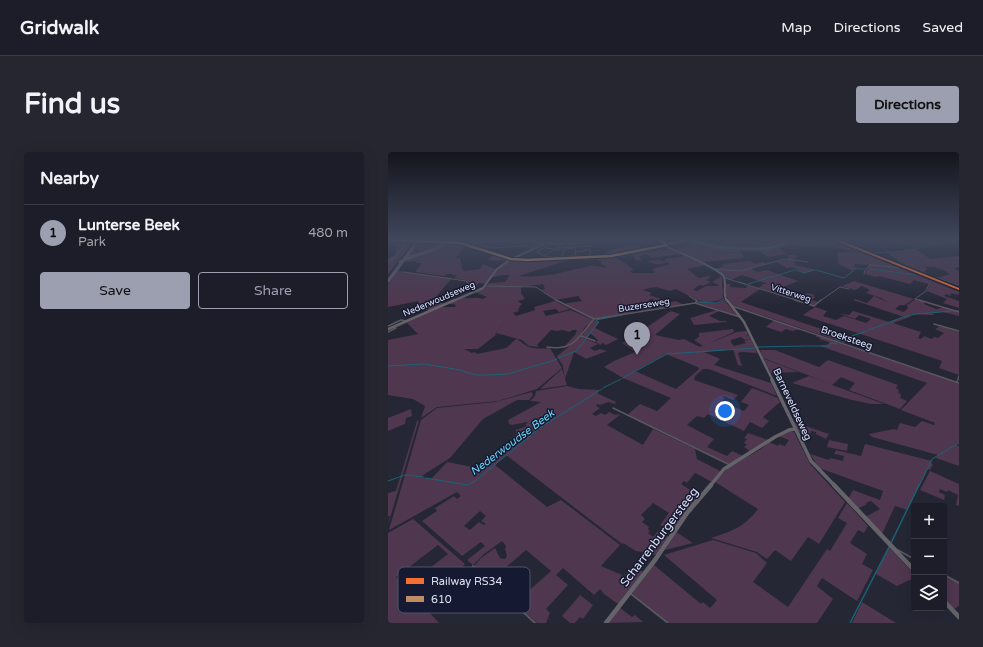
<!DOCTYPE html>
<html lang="en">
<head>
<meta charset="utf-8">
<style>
	body { margin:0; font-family:"Varela Round",sans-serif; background:#252630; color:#f1f3f6 }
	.controls { position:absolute; right:12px; bottom:12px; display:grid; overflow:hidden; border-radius:4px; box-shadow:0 4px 16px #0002 }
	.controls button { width:36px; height:36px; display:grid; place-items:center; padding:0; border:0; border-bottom:1px solid #3a3b45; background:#1c1d28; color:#f1f3f6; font:20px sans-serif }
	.you { position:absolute; left:337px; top:259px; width:14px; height:14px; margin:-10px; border:3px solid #fff; border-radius:50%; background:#1a73e8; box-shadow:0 0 0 6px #1a73e833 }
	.badge { display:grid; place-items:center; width:26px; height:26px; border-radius:50%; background:#9c9faf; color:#111; font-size:13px; font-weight:700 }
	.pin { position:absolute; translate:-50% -33px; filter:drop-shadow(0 1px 2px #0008) }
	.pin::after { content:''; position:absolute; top:21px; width:14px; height:12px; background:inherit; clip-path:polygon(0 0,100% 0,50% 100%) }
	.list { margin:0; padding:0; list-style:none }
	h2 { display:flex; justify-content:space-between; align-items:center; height:52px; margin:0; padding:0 16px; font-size:17px }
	h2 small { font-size:13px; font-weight:400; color:#a0a2a8 }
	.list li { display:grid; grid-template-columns:26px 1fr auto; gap:12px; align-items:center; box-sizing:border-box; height:56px; padding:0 16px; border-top:1px solid #3a3b45 }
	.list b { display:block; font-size:15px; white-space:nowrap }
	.list p { margin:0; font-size:13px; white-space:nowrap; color:#a0a2a8 }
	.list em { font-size:13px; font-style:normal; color:#a0a2a8 }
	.actions { display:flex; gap:8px; padding:12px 16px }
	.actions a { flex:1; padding:9px 0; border:1px solid #9c9faf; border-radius:4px; text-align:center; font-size:14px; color:#9c9faf }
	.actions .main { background:#9c9faf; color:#111 }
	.icon { flex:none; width:22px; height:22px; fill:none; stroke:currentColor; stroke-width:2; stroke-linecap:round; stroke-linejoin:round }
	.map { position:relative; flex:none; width:571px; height:471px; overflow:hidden; border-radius:4px }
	header { display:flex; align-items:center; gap:24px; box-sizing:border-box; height:56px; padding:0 20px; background:#1c1d28; border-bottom:1px solid #3a3b45 }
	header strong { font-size:19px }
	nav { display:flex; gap:22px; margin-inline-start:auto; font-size:14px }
	.intro { display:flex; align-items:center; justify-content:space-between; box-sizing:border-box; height:96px; padding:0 24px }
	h1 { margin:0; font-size:28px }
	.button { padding:10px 18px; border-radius:4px; background:#9c9faf; color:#111; font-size:14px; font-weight:700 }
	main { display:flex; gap:24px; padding:0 24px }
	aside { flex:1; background:#1c1d28; border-radius:4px; box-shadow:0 4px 16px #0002 }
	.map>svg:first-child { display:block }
	.green { fill:#4f374f; fill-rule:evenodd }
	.water { fill:#1a6376 }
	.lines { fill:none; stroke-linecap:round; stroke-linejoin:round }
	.stream-far1 { stroke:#1a6376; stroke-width:1 }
	.stream { stroke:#1a6376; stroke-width:1.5 }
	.street-far2 { stroke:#59575e; stroke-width:1 }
	.street-far1 { stroke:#59575e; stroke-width:1.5 }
	.street { stroke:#59575e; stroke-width:2 }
	.secondary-far3 { stroke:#65636a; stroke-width:2 }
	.secondary-far2 { stroke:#65636a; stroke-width:2.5 }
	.secondary-far1 { stroke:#65636a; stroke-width:3.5 }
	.secondary { stroke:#65636a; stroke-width:4.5 }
	.primary { stroke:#63626b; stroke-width:2.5 }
	.highway { stroke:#605e68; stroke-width:3 }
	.highway-bridge { stroke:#605e68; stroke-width:3 }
	.bus-1-casing { stroke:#151931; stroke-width:4.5 }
	.bus-1 { stroke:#c18c65; stroke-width:2.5 }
	.rail-1-casing { stroke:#151931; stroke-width:3 }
	.rail-1 { fill:#f46f30; fill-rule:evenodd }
	.labels { text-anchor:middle; stroke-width:3; stroke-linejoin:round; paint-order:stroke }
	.far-street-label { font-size:9px; fill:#dce0f1; stroke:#151931 }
	.street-label { font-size:10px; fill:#dce0f1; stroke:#151931 }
	.water-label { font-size:11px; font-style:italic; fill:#69d7f6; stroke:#151931 }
	.near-street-label { font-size:12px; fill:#dce0f1; stroke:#151931 }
	.key { fill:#151931; stroke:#51556b; stroke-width:1 }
	.key-label { font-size:11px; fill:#dce0f1 }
</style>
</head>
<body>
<header>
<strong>Gridwalk</strong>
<nav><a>Map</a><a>Directions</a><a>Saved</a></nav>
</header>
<div class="intro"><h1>Find us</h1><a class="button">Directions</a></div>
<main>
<aside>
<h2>Nearby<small></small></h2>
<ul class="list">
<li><span class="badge">1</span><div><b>Lunterse Beek</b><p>Park</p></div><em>480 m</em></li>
</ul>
<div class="actions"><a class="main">Save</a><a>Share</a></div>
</aside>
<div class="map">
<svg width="571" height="471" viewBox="0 0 571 471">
	<rect width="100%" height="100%" fill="#252735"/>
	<path class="green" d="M 302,88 C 313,88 322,92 333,94 C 350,97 369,96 387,92 L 386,90 L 394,89 L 393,88 L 398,89 L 411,89 L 412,88 L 414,91 L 449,92 L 448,89 L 444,88 L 448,88 L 542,128 L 541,132 L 526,128 L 522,132 L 491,124 L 488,125 L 477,122 L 481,113 L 466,112 L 468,117 L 465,119 L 450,112 L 449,100 L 473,100 C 442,93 410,91 378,98 L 391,96 L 399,102 L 381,105 L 370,99 L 354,98 L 353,100 L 356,106 L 315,110 L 289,98 L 291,97 L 288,97 L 301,93 L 304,94 L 300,90 Z
		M 503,88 L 571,88 L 571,89 L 561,89 L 528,96 Z
		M 0,89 L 26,89 L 0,122 L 0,106 L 7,103 L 8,92 L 0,94 Z
		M 31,90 L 57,90 L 53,94 L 42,100 L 53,96 L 60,91 L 82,93 L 121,107 L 120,109 C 112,108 107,109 99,108 L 106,103 L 77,93 L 68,106 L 72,106 L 75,119 L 92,117 L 95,112 L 108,117 L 98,132 L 91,131 L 88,134 L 83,133 L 77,128 L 66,126 L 69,123 L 64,123 L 65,122 L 60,122 L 56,124 L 27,120 L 34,111 L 28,111 L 29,109 L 16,110 L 10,119 L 64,126 L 47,146 L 52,147 L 50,149 L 57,152 L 42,159 L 29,155 L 33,152 L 29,151 L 31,149 L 0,155 L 0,132 L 25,96 L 27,99 L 34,100 L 26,97 Z
		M 245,93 L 250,93 L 253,97 L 212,104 L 223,98 Z
		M 274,97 L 275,99 L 284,97 L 296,103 L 292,102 L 264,106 L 259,102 L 251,104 L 254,108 L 249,109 L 244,103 L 228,106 L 237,111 L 246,118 L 242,119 L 244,121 L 267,121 L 264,117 L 282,112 L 279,110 C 275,113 264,113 260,109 L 270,108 L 278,110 L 277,107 L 297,104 L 318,113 L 299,117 L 311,126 L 320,124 L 323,125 L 318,128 L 323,130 L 315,134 L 311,133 L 305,138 L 309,139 L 318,134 L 330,134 L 331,133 L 324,130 L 334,124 L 335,146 C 317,156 304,145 288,137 L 282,139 L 268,135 L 257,137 L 255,138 L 264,141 L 261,143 L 283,150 L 288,149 L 296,153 L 270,157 L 265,147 L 261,147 L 264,158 L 253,159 L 249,155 L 242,156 L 246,160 L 204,167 L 174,152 L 194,149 L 190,144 L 167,148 L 153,138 L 157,137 L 155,132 L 133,135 L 133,141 L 137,147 L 130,149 L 134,152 L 131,155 L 132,156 L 130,157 L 131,159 L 125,161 L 128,164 L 147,158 L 146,155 L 167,149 L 182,157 L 171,160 L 168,157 L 155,159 L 158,164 L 183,158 L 205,168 L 197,175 L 189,188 L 177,196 L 175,196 L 187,183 L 189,178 L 184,178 L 182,180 L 174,178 L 169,179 L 163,178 L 149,193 L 151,195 L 141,194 L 134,188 L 108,181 L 119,166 L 107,182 L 109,182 L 90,197 L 76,197 L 84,201 L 87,200 L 89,202 L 118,196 L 128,187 C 133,189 135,192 139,194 C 144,197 156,197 162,196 L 174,216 L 149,237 L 110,249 L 49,255 L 33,266 L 37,254 L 25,247 L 0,243 L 0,188 L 30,182 L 19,171 L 0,179 L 0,178 L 54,155 L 67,155 L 68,153 L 61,151 L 75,145 C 82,148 87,144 94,147 L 99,145 L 87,140 L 99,134 L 101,131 L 117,130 L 122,123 L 115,123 L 104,125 L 109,118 L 120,110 L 125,108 L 149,109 L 183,107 L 131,124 C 155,127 178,119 201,114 C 207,113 214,116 219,115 L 212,111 L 214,109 L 208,108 L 211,106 L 257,98 L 261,101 Z
		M 528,97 L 542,107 L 571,104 L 571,115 L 565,116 L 571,119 L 571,132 L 550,126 L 562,122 C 554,117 545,113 536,115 L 540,117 L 536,119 L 538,120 L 536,121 L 526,117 L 502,101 Z
		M 399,103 L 407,103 L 409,105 L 406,106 L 405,108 L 407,109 L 407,113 L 429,118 L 416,121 L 404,115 L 399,116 L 388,110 L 401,108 Z
		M 362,109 L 367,112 L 375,110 L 378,112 L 359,118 L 363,117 L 370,120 L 379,118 L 410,129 L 393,136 L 416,143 L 420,141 L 427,143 L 425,144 L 427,145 L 424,148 L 431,150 L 425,154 L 370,136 L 375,133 L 373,132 L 380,132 L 354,123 L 343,128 L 329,117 L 336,114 L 334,112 Z
		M 544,128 L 571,138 L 571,143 L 562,141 L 563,144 L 558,142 L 556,144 L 571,149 L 571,156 L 555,151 L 559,147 L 539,139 Z
		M 466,129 L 526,147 L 517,153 L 514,153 L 519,154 L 512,153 L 507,157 L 516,160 L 520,156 L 519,153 L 528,147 L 537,150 L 536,152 L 548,157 C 556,154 563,159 571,158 L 571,164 L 555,160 L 543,161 L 547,163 C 539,163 528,162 521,163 L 522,165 L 505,171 L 533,180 L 530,186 L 533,187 L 536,184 L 544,187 L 546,185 L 550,186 L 556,181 L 547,177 L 552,174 L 571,180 L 571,223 L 551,216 L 554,209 L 415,163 L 427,155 L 439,159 L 435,164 L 448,168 L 456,164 L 478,171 L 483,167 L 471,163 L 467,167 L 452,162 L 461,163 L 465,159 L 501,170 L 516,165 L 465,148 L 467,147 L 479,151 L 486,144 L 501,151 L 493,146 L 478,141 L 482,138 L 474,134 L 467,138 L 454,134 Z
		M 338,132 L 342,132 L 342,135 L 359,136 L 358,133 L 372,137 L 353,150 L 466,188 L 457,191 L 344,153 L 338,144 Z
		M 336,148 L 350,164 L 307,150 L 310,149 L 328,151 Z
		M 329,158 L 331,159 L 321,164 L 332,169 L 338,169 L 338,170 L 306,173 L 302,166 Z
		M 283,159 L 292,162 L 267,183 L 291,188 L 296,187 L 312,195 L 349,180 L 359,179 L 360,182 L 358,184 L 361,183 L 362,187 L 357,188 L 353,185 L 343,188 L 343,190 L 346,194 L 358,191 L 356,189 L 363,187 L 369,201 L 354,200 L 350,201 L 354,214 L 350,213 L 345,197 L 316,200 L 332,207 L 326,213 L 383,231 L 389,244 L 321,217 L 315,217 L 307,224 L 306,228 L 350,243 L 345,248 L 336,244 L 335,245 L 337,246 L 333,250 L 356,259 L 361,253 L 353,250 L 364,236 L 390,246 L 392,250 L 375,265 L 381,269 L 374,276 L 362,270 L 356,279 L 320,262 L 316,266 L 309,264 L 299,273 L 326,287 L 319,295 L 339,304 L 344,299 L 355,304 L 341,312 L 239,263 L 252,252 L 269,259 L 283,246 L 235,226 L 216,215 L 226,209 L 247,200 L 234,191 L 256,181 L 253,179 ZM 278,202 L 310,215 L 311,217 L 288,237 L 247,219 Z
		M 207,168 L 211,170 L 207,176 L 230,187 L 218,193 L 215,191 L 212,193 L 208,190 L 210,188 C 207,186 207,184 202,182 L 199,186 L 194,184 L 199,174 Z
		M 386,168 L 412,177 L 404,179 L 398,177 L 393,180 L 378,175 Z
		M 345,177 L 346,180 L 315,194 L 306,188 L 311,185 L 311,181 Z
		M 429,183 L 571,231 L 571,291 L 568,293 L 571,294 L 571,314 L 548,306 L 550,303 L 484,285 L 481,282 L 506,277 L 509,278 L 512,271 L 527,275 L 534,269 L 546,273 L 547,271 L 513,258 L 539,231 L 432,194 L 441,192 L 441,190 L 431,187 L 432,185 L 428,185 Z
		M 193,185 L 210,192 L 202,196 L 207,199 L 212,197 L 219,199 L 198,207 L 186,200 L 177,227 L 175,214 L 169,204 Z
		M 372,198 L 387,198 L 431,215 L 440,208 L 510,233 L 508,236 L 511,238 L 510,241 L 513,242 L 512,246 L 519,249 L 512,257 L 461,238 L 467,231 L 453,225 L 444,233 L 496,252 L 483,252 L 460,247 L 404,231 L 421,224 L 443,232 L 375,206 Z
		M 376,207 L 410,220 L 383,221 Z
		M 174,217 L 179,233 L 152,237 Z
		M 179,234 L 191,237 L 212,238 L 209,241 L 228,250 L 227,252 L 221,250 L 212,253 L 210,252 L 208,254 L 212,256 L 204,262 L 208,264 L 213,261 L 217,263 L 221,260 L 227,263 L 233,262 L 219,273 L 255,293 L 265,277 L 307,297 L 309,307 L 332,319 L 324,330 L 307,321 L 299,331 L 296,329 L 293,332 L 312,344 L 285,379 L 272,373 L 281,361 L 265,351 L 253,363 L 257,367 L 254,370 L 261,375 L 260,377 L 262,379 L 260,381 L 265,385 L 271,378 L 281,385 L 269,403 L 248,399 L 235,391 L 234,392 L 118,303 L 107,313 L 159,355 L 173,348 L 232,393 L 213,414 L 234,423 L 231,428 L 233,429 L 242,416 L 245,418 L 247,415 L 255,420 L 230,452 L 216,442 L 212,437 L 206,443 L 175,416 L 168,423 L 180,433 L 158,457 L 162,461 L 158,471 L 149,471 L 127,451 L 163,419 L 138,398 L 102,429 L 86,414 L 93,406 L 107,396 L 112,406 L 117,407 L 119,404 L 117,397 L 118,394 L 114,389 L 96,402 L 85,413 L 79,408 L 97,394 L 93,390 L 74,404 L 34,369 L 49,359 L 47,356 L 66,344 L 69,347 L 73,344 L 69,340 L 1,378 L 33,268 L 49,256 L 107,250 L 144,240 L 145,243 L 141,248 L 129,248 L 95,267 L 62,306 L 32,325 L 43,327 L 59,310 L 95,317 L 127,291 L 123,287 L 128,283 L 128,278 L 139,274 L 137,272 L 140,271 L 139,270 L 124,273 L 121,272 L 120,268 L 153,250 L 142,249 L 147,244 L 148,239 ZM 92,359 L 98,364 L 93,369 L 98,372 L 96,373 L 91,370 L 82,378 L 76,374 Z
		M 23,257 L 24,264 L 18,266 L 17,272 L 0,279 L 0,266 Z
		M 31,268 L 0,373 L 2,364 L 0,364 L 0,341 L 8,339 L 29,269 Z
		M 406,270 L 441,282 L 438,287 L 428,282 L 428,280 L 423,279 L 422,283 L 411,280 Z
		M 401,279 L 406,280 L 422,312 L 457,350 L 431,392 L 420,385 L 403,409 L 387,398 L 379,407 L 369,400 L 323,386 C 345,379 356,375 370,357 L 327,330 C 333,322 340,315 348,310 C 360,304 371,300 381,290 L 390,294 L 391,292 L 397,294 L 401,288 L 390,284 Z
		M 360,281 L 380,288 L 363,300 L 356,295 L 359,293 L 356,291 L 359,287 L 356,286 Z
		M 441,288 L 460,292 L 459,299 L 439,295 Z
		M 477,292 L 544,309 L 543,311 L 545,312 L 542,318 L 540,317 L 519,358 L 507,354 L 494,382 L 477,365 L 492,357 L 483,349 L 478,351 L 479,352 L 469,357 L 460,347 L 465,338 L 492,348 L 495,339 L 431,316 L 422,302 L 441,308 L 442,306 L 455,309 L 456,304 L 446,302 L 448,298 L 473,304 Z
		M 542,319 L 571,332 L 571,354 L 568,353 L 570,343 L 560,338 L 559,340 L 552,337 L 551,340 L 557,343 L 556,348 L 532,338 Z
		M 459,351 L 480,374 L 476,381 L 470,378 L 462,391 L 479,402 L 474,412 L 485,418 L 469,449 L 434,426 L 429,434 L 445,447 L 429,471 L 281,471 L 244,441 L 266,413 L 313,452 L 315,450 L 322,456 L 329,448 L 276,403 L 325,388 L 368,401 L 379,411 L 365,430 L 400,455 L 439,397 L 442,399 L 459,371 L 450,366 Z
		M 25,367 L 77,412 L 75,414 L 76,416 L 28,446 L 51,471 L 0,471 L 0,381 ZM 50,393 L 60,402 L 17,435 L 8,425 Z
		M 288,380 L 305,391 L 277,398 Z
		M 501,395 L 526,422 L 526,426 L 509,434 L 488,422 Z
		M 556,425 L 571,432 L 571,454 L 566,457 L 556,446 Z
		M 192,443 L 205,453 L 195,467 L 192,465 L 187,471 L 182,471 L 174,464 Z
		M 474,450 L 508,471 L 464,471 Z
		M 232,456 L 244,465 L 247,463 L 255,470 L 220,471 Z"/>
	<path class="water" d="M 299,89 C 305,98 320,96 332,97 C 346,98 360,100 374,98 C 388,97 400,93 413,93 C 441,94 468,101 495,100 C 517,100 539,94 561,89 L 571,89 C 562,89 553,92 544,94 C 528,97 512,101 496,101 C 456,101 417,87 378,98 L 390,97 C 378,102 309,99 299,91 Z"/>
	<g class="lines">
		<path class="stream-far1" d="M 0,90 L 14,90
			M 33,90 L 54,92
			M 400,91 L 444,92
			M 59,92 L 70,92
			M 79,93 L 84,95
			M 85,95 L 120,107
			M 193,107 L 210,106
			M 128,108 L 134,109
			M 140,109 L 191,107
			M 467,116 L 470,117
			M 329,117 L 336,123
			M 471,117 L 476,117
			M 482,117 L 527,123
			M 408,118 L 416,121 L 426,118
			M 428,118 L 456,126 L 465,119
			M 337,124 L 341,127
			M 351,130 L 358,132
			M 360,132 L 407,118
			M 310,150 L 328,151 L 336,147
			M 542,161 L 564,159
			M 516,165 L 527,162 L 541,161
			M 489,175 L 515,165
			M 480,178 L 488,175
			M 199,185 L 211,170 L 208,168 L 234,163
			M 449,189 L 479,179
			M 419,194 L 441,194 L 443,191 L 448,192 L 447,190
			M 370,195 L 418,194
			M 170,206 L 188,199 L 198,187
			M 37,212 L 72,218 L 87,223 L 98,223
			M 154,212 L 169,207
			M 0,214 L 36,212
			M 99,223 L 120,222 L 153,212
			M 235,226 L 279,202 L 367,196
			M 215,236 L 233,227
			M 18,323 L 36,325
			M 38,326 L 79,333 L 87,329 L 153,275 L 214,237
			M 0,329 L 17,323
			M 531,334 L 544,307 L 571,291"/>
		<path class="stream" d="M 503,391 L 531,333
			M 462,471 L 501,395"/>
		<path class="street-far2" d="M 126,88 L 137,94
			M 139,88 L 150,91 L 143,95
			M 310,88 C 335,96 360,97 386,91 L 380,88
			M 344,88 L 370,91 L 375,94
			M 489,88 C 510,115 540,123 571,133
			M 82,89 L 102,96 L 138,94 L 146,96
			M 83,89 L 93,88
			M 113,89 L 113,92 L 117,95
			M 400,89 L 448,91 L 443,88
			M 434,89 L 441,88
			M 339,90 L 366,91
			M 385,90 L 393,90
			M 92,91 L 125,88
			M 371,91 L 376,91
			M 163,92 L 188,92 L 187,104 L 158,105 L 149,100 Z
			M 188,92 L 198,91 L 200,94
			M 325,92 L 330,88
			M 336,94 L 340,88
			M 158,96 L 167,97
			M 169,96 L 203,94
			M 177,97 L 185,96
			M 167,98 L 177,97 L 174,105
			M 156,104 L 173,93
			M 187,104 L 201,103 L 203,100 L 201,98 L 189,100
			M 0,109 L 7,106 L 17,92 L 15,90 L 17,89
			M 327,117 L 353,119 L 397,107 L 420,110
			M 16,120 L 78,129 L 88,139
			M 476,122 L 477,118 L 482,113 L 515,116 L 543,128
			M 337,126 L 411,149
			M 98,134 L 148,135 L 169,149
			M 301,144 L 309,149
			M 527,147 L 534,149
			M 527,147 L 538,139 L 543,128 L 547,126
			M 432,149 L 452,135 L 461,137"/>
		<path class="street-far1" d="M 168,148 L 206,167 L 307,151 L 352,165
			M 407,148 L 426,154 L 433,148
			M 531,148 L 571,160
			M 307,151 L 309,149 L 308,148
			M 344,154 L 571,231
			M 546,172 L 571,179
			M 0,174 L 13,168 L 19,169
			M 0,180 L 8,176
			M 193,184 L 207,189
			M 159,195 C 187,199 189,186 206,167
			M 569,230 L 571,224
			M 225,256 L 342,313"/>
		<path class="street" d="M 510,398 L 526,407
			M 85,414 L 147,471
			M 556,423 L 571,431
			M 242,441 L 280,471"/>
		<path class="secondary-far3" d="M 141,88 L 154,91
			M 272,88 L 275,92
			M 395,88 L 399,91 L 396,92
			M 60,90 L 83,93 L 123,107 L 139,108 L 223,104 L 278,94
			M 158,91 L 173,92
			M 278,92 L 301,88 L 328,95 L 363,97 L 380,96 L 396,92
			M 277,94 C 288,99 331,116 336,125 C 339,133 334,142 339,149
			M 126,106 L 156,92
			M 65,149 L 95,136 L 109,117 L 123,107"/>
		<path class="secondary-far2" d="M 339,148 L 356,170 L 385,229
			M 0,177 L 67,148"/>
		<path class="secondary-far1" d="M 384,228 L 423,309 L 447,334
			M 322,334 L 336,317 L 387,285 L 401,278 L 407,277"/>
		<path class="secondary" d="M 446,333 L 526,418
			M 556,449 L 571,465
			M 218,471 L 267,408 L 299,361 L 323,333"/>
		<path class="primary" d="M 0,88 L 60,90"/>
		<path class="highway" d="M 12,110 C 27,101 46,101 60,90
			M 0,129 L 29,90"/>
		<path class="highway-bridge" d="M 29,90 L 31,88"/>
		<g class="bus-1-casing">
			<path id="bus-1" d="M 0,88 L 72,91 L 123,107 L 139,108 L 223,104 L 279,93 L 272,88"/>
		</g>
		<use href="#bus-1" class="bus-1"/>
		<g class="rail-1-casing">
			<path id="rail-1" d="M 448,88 L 451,88 L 571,136 L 571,138 L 448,89 Z"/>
		</g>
		<use href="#rail-1" class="rail-1"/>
	</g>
	<linearGradient id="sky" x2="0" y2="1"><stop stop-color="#14151d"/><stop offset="0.57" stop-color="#40475c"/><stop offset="1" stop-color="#40475c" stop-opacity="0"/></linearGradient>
	<rect width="571" height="154" fill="url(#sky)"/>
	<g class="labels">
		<g class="far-street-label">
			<text transform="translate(403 141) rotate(18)" y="3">Vitterweg</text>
			<text transform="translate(51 147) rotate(-23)" y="3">Nederwoudseweg</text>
			<text transform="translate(256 153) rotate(-9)" y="3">Buzerseweg</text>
		</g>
		<g class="street-label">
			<text transform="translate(459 185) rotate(19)" y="4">Broeksteeg</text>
			<text transform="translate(405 252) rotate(65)" y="4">Barneveldseweg</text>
		</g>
		<g class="water-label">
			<text transform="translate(124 290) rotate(-37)" y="4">Nederwoudse Beek</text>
		</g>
		<g class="near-street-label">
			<text transform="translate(271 385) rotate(-53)" y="4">Scharrenburgersteeg</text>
		</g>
	</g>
	<rect x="10" y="415" width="132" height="46" rx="6" class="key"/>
	<rect x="18" y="426" width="18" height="6" fill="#f46f30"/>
	<rect x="18" y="444" width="18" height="6" fill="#c18c65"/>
	<g class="key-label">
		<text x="43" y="433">Railway RS34</text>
		<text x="43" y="451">610</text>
	</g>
</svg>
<div class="controls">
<button>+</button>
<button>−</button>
<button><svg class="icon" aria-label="layers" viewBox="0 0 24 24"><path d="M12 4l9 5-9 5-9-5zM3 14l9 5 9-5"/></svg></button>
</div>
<div class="you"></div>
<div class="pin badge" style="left:249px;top:203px">1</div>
</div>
</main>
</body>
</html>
